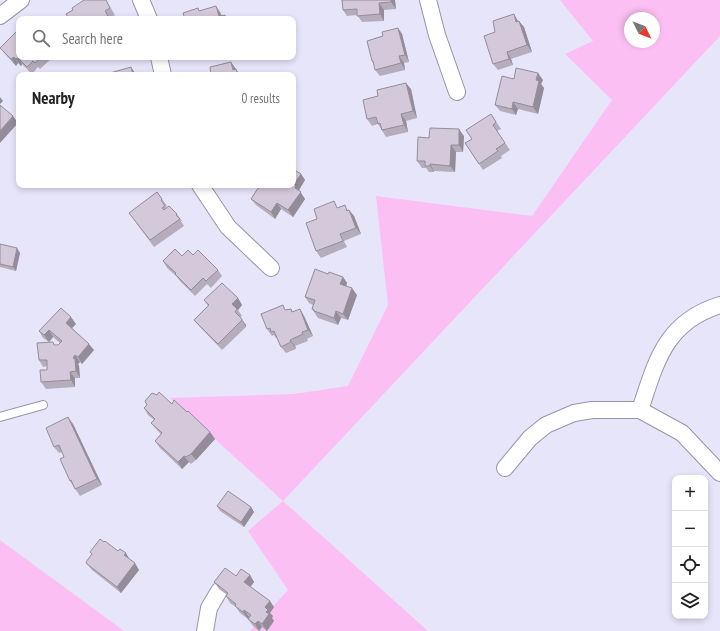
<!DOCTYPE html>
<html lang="en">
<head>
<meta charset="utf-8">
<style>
	body { margin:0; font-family:"PT Sans Narrow",sans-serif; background:#f2f2f2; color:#222 }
	.controls { position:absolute; right:12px; bottom:12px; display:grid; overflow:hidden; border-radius:8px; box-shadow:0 2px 6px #0003 }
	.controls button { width:36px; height:36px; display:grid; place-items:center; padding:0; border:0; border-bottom:1px solid #e0e0e0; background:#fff; color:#222; font:20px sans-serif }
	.compass { position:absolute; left:624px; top:12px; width:36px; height:36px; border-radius:50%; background:#fff; box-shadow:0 2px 6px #0003; rotate:133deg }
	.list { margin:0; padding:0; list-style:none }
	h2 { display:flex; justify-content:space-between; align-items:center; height:52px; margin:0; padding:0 16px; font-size:17px }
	h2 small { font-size:13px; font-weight:400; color:#767676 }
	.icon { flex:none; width:22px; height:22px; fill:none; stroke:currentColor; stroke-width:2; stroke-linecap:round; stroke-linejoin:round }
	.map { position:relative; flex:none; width:720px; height:631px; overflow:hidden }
	.search { position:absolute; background:#fff; box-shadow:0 2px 6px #0003; left:16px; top:16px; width:280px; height:44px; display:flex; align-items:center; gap:10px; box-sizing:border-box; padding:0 14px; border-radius:8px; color:#767676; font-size:15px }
	.panel { position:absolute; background:#fff; box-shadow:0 2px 6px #0003; left:16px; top:72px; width:280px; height:116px; border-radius:8px }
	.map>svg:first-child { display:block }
	.green { fill:#fcbff3; fill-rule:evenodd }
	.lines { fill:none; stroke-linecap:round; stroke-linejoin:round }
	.lane-casing { stroke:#9795a8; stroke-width:10 }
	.street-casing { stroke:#9795a8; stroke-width:18 }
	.lane { stroke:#fff; stroke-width:8 }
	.street { stroke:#fff; stroke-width:16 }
	.wall { fill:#b5adbc }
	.shaded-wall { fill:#948d99 }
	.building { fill:#d3c9db; stroke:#948d99 }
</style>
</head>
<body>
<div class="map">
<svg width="720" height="631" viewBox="0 0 720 631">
	<rect width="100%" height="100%" fill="#e7e5f9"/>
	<path class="green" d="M 560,0 L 720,0 L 720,36 L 283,501 L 428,631 L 250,631 L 288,590 L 248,531 L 283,501 L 170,398 L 294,394 L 348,386 L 388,305 L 376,196 L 532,216 L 612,100 L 565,54 L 593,41 ZM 630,18 L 654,18 L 654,42 L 630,42 Z
		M 0,540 L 124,631 L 0,631 Z"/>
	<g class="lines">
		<g class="lane-casing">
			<path id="lane" d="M 0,417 L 43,405"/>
		</g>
		<g class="street-casing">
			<path id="street" d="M 141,0 L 149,19
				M 428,0 L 437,35 L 457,92
				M 0,16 L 21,0
				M 159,57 L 163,75
				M 200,185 L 228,227 L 271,268
				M 640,410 C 656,362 665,322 720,305
				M 505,468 L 530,438 L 546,425 L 574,413 L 592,410 L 640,410 L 682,433 L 720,473
				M 205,631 L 209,608 L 219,591"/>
		</g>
		<use href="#lane" class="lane"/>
		<use href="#street" class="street"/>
	</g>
	<path class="wall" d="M 106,0 L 115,15 L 110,18 L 110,19 L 69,19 Z
		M 342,0 L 395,0 L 396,9 L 384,10 L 384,21 L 362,22 L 357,15 L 347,16 L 343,10 Z
		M 518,21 L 524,27 L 532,52 L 511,59 L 513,65 L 498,70 L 493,64 L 495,32 Z
		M 398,28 L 402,34 L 409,62 L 404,63 L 405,70 L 380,76 L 375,70 L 374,64 L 372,61 L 383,36 Z
		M 0,48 L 19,57 L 51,57 L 52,58 L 40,69 L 38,67 L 32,74 L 22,64 L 21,66 L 18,63 L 16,66 L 5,54 Z
		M 514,79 L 543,80 L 541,84 L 544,88 L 538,114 L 518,109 L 516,115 L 500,111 L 495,105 Z
		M 411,89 L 417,118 L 406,121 L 408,132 L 386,137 L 378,124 L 372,126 L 367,119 Z
		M 491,114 L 501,129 L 497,131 L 510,150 L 501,156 L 502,158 L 483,170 L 465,143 L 472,139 Z
		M 464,136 L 463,152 L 456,152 L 455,172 L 434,171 L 434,172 L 429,172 L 426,168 L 422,168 L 417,161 L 429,138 Z
		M 301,174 L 305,180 L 299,190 L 305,199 L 293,217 L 281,209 L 275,219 L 256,205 L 251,199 L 293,185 Z
		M 157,192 L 167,206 L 166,207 L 167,208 L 177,214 L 182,221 L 181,221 L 184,226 L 154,247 L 129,213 Z
		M 339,207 L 349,210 L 354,216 L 361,234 L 344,241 L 347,247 L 321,258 L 316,251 L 317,219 Z
		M 0,244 L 20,253 L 16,271 L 0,267 Z
		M 193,255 L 218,270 L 222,276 L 211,288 L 207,284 L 195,296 L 180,281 L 176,276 L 167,268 L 163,261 L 182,256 Z
		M 328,274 L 343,277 L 347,283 L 346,286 L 357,295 L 348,320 L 341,318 L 338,325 L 318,318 L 312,309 L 313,305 L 309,303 L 305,297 Z
		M 238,298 L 242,305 L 238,310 L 242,316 L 240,317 L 246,325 L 246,327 L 222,350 L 199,326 L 194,320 L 208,306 L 204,300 Z
		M 291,309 L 293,312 L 300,309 L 304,316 L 313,336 L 307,339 L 308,341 L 295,346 L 296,349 L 286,353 L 281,347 L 277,338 L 276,338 L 274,335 L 272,336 L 267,329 L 286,310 Z
		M 76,324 L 72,328 L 94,350 L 82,364 L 80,362 L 78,364 L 79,366 L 80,378 L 75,378 L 75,387 L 46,389 L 41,382 L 47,370 L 47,366 L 43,367 L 39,360 L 55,345 L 58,345 L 60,343 L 53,337 L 49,342 L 43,338 L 39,331 Z
		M 172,404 L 210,432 L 215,439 L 196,460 L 191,464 L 189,462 L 182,469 L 160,448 L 155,441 L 161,434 L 156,429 L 151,423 L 154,420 L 148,415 L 144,408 Z
		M 73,424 L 102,485 L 80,496 L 70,481 L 64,457 L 62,452 L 59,453 L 54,447 Z
		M 217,506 L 251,507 L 254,512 L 244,527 L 220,511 Z
		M 90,552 L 139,570 L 121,593 L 92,570 L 87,564 L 92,554 Z
		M 250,575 L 254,582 L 250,587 L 274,607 L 270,613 L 273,616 L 272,618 L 274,621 L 267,631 L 262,627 L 259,631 L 253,626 L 248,619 L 249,617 L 248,619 L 240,613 L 236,607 L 230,603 L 226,596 L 227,595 L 219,589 L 214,582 L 236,576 Z"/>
	<path class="shaded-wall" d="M 391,0 L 395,0 L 396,9 L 391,2 Z
		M 379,3 L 384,10 L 384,21 L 380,14 Z
		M 216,6 L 220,12 L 223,19 L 219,16 Z
		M 514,14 L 518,21 L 516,22 Z
		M 519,21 L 524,27 L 532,52 L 527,45 Z
		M 398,28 L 402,34 L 409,62 L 405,55 Z
		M 507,52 L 511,59 L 513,65 L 509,59 Z
		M 399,56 L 404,63 L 405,70 L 401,63 Z
		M 14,57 L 18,63 L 16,66 L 11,59 Z
		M 18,58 L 22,64 L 21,66 L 16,59 Z
		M 231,62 L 236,69 L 233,70 Z
		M 131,67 L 135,73 L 136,75 L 133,75 Z
		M 236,69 L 240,75 L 238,75 Z
		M 538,73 L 543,80 L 541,84 L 544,88 L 538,114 L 533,107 L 536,80 Z
		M 406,83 L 411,89 L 417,118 L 413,111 Z
		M 0,97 L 3,101 L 0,104 Z
		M 513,102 L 518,109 L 516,115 L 512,109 Z
		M 401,114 L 406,121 L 408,132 L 404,125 Z
		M 13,116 L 18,123 L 0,143 L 0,131 Z
		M 459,129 L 464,136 L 463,152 L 459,145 Z
		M 451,145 L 456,152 L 455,172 L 450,166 Z
		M 430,164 L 434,171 L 434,172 L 430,166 Z
		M 301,174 L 305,180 L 299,190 L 305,199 L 293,217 L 288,210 L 294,184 Z
		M 277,203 L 281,209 L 275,219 L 271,212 Z
		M 349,210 L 354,216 L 361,234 L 356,228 Z
		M 17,248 L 20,253 L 16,271 L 13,267 Z
		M 343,277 L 347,283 L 345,291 L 340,284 Z
		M 352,288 L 357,295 L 348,320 L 343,314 Z
		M 238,298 L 242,305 L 238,310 L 232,304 Z
		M 300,309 L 304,316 L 313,336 L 308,330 Z
		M 336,311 L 341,318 L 338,325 L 334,318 Z
		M 71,317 L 76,324 L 71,329 L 66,323 Z
		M 241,318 L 246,325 L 246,327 L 242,320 Z
		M 49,330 L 53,337 L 49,342 L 44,335 Z
		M 290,340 L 295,346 L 296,349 L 291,342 Z
		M 89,344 L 94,350 L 82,364 L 78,357 Z
		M 75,355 L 80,362 L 78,364 L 79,366 L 80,378 L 76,371 L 73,358 Z
		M 70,372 L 75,378 L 75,387 L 71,380 Z
		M 68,417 L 73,424 L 102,485 L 97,479 Z
		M 210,432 L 215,439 L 196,460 L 191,454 Z
		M 184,456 L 189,462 L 182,469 L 178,462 Z
		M 251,507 L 254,512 L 244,527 L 241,522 Z
		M 126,553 L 130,560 L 124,555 Z
		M 135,563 L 139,570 L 121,593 L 117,587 Z
		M 250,575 L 254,582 L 249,589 L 244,582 Z
		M 270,601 L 274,607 L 270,613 L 273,616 L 272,618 L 274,621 L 267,631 L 262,624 L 265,607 Z
		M 244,610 L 249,617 L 248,619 L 243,612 Z
		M 258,621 L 262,627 L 259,631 L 255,624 Z"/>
	<path class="building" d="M 84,0 L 106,0 L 110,8 L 105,11 L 108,16 L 105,18 L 105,19 L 69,19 L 66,14 L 73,10 L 72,8 Z
		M 342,0 L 391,0 L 391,2 L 379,3 L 380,14 L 357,16 L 357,9 L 343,10 Z
		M 216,6 L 219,16 L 225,15 L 226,19 L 185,19 L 183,13 L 198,8 L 199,11 Z
		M 514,14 L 516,22 L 519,21 L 527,45 L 507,52 L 509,59 L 493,64 L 484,36 L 495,32 L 493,21 Z
		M 398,28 L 405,55 L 399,56 L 401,63 L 375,70 L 373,61 L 372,61 L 367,41 L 383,36 L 382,32 Z
		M 19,29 L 19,57 L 41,57 L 35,63 L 33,61 L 27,67 L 18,58 L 16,59 L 14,57 L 11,59 L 0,48 Z
		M 231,62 L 233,70 L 236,69 L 238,75 L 211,75 L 210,67 Z
		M 131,67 L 133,75 L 103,75 Z
		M 516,68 L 538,73 L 536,80 L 539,81 L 533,107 L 513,102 L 512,109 L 495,105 L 502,76 L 514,79 Z
		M 406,83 L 413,111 L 401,114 L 404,125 L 382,130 L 380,123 L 378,124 L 376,117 L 367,119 L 363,100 L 378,96 L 377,90 Z
		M 0,105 L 13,116 L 0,131 Z
		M 491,114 L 496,122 L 493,125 L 505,143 L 496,149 L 498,151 L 479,164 L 465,143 L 472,139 L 466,130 Z
		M 430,128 L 459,129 L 459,145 L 451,145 L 450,166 L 430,164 L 430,166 L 425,166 L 425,161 L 417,161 L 418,137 L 429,138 Z
		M 293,169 L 301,174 L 294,184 L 296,186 L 295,188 L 301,192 L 288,210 L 277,203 L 271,212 L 251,199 L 260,185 L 293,185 Z
		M 157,192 L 162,199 L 161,200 L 165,206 L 162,208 L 164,210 L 169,206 L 177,214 L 176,215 L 180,219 L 150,240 L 129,213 Z
		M 334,201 L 337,208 L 345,205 L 347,211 L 349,210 L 356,228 L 340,234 L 343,241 L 316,251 L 306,223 L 317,219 L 314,209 Z
		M 0,244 L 17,248 L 13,267 L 0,264 Z
		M 175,249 L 182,256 L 188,250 L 193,255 L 198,250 L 218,270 L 206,281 L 203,278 L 191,290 L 175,274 L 176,273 L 163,261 Z
		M 315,269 L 328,274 L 329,272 L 343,277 L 340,284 L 352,288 L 343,314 L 336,311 L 334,318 L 314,311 L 314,310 L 312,309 L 315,300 L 305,297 Z
		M 222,283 L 238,298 L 232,304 L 237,309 L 235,312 L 241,318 L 242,320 L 218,344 L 194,320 L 209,305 L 204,300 Z
		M 283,305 L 285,310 L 291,309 L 292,312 L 300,309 L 308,330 L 302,332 L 303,334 L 290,340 L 291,342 L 281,347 L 274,331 L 271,332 L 270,328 L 267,329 L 261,314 Z
		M 61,308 L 71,317 L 66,323 L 89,344 L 78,357 L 75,355 L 73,358 L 75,359 L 76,371 L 70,372 L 71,380 L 41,382 L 40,370 L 47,370 L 47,360 L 39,360 L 37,343 L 53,342 L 54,345 L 58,345 L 62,341 L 49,330 L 44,335 L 39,331 Z
		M 159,392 L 172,404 L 174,400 L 187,412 L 188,411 L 210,432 L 191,454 L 186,457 L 184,456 L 178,462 L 155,441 L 162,433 L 151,423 L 155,419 L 144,408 L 147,405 L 145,401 L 152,393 L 157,395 Z
		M 68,417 L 97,479 L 75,489 L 71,480 L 70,481 L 60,459 L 64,457 L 59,445 L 54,447 L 46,428 Z
		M 228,491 L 251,507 L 241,522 L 217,506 Z
		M 100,539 L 104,542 L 105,541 L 118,551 L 120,549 L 126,553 L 124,555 L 135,563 L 117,587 L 87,564 L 86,562 L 92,554 L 90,552 Z
		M 225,568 L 236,576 L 241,569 L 250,575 L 244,582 L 270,601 L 265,607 L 268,610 L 266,612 L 269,614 L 262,624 L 258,621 L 255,624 L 248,619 L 251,615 L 244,610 L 243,612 L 235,606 L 236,604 L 226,596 L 228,593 L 214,582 Z"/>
</svg>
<div class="controls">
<button>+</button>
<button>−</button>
<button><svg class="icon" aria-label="locate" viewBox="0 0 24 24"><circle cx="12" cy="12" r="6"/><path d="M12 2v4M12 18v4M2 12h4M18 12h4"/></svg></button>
<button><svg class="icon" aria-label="layers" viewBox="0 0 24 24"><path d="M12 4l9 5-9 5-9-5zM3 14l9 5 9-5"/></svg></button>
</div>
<svg class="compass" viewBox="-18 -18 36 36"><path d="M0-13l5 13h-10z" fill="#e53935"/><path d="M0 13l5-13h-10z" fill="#767676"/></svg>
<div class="search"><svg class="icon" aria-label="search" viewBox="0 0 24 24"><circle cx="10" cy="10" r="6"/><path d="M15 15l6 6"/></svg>Search here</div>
<section class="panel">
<h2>Nearby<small>0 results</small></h2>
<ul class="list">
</ul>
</section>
</div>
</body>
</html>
